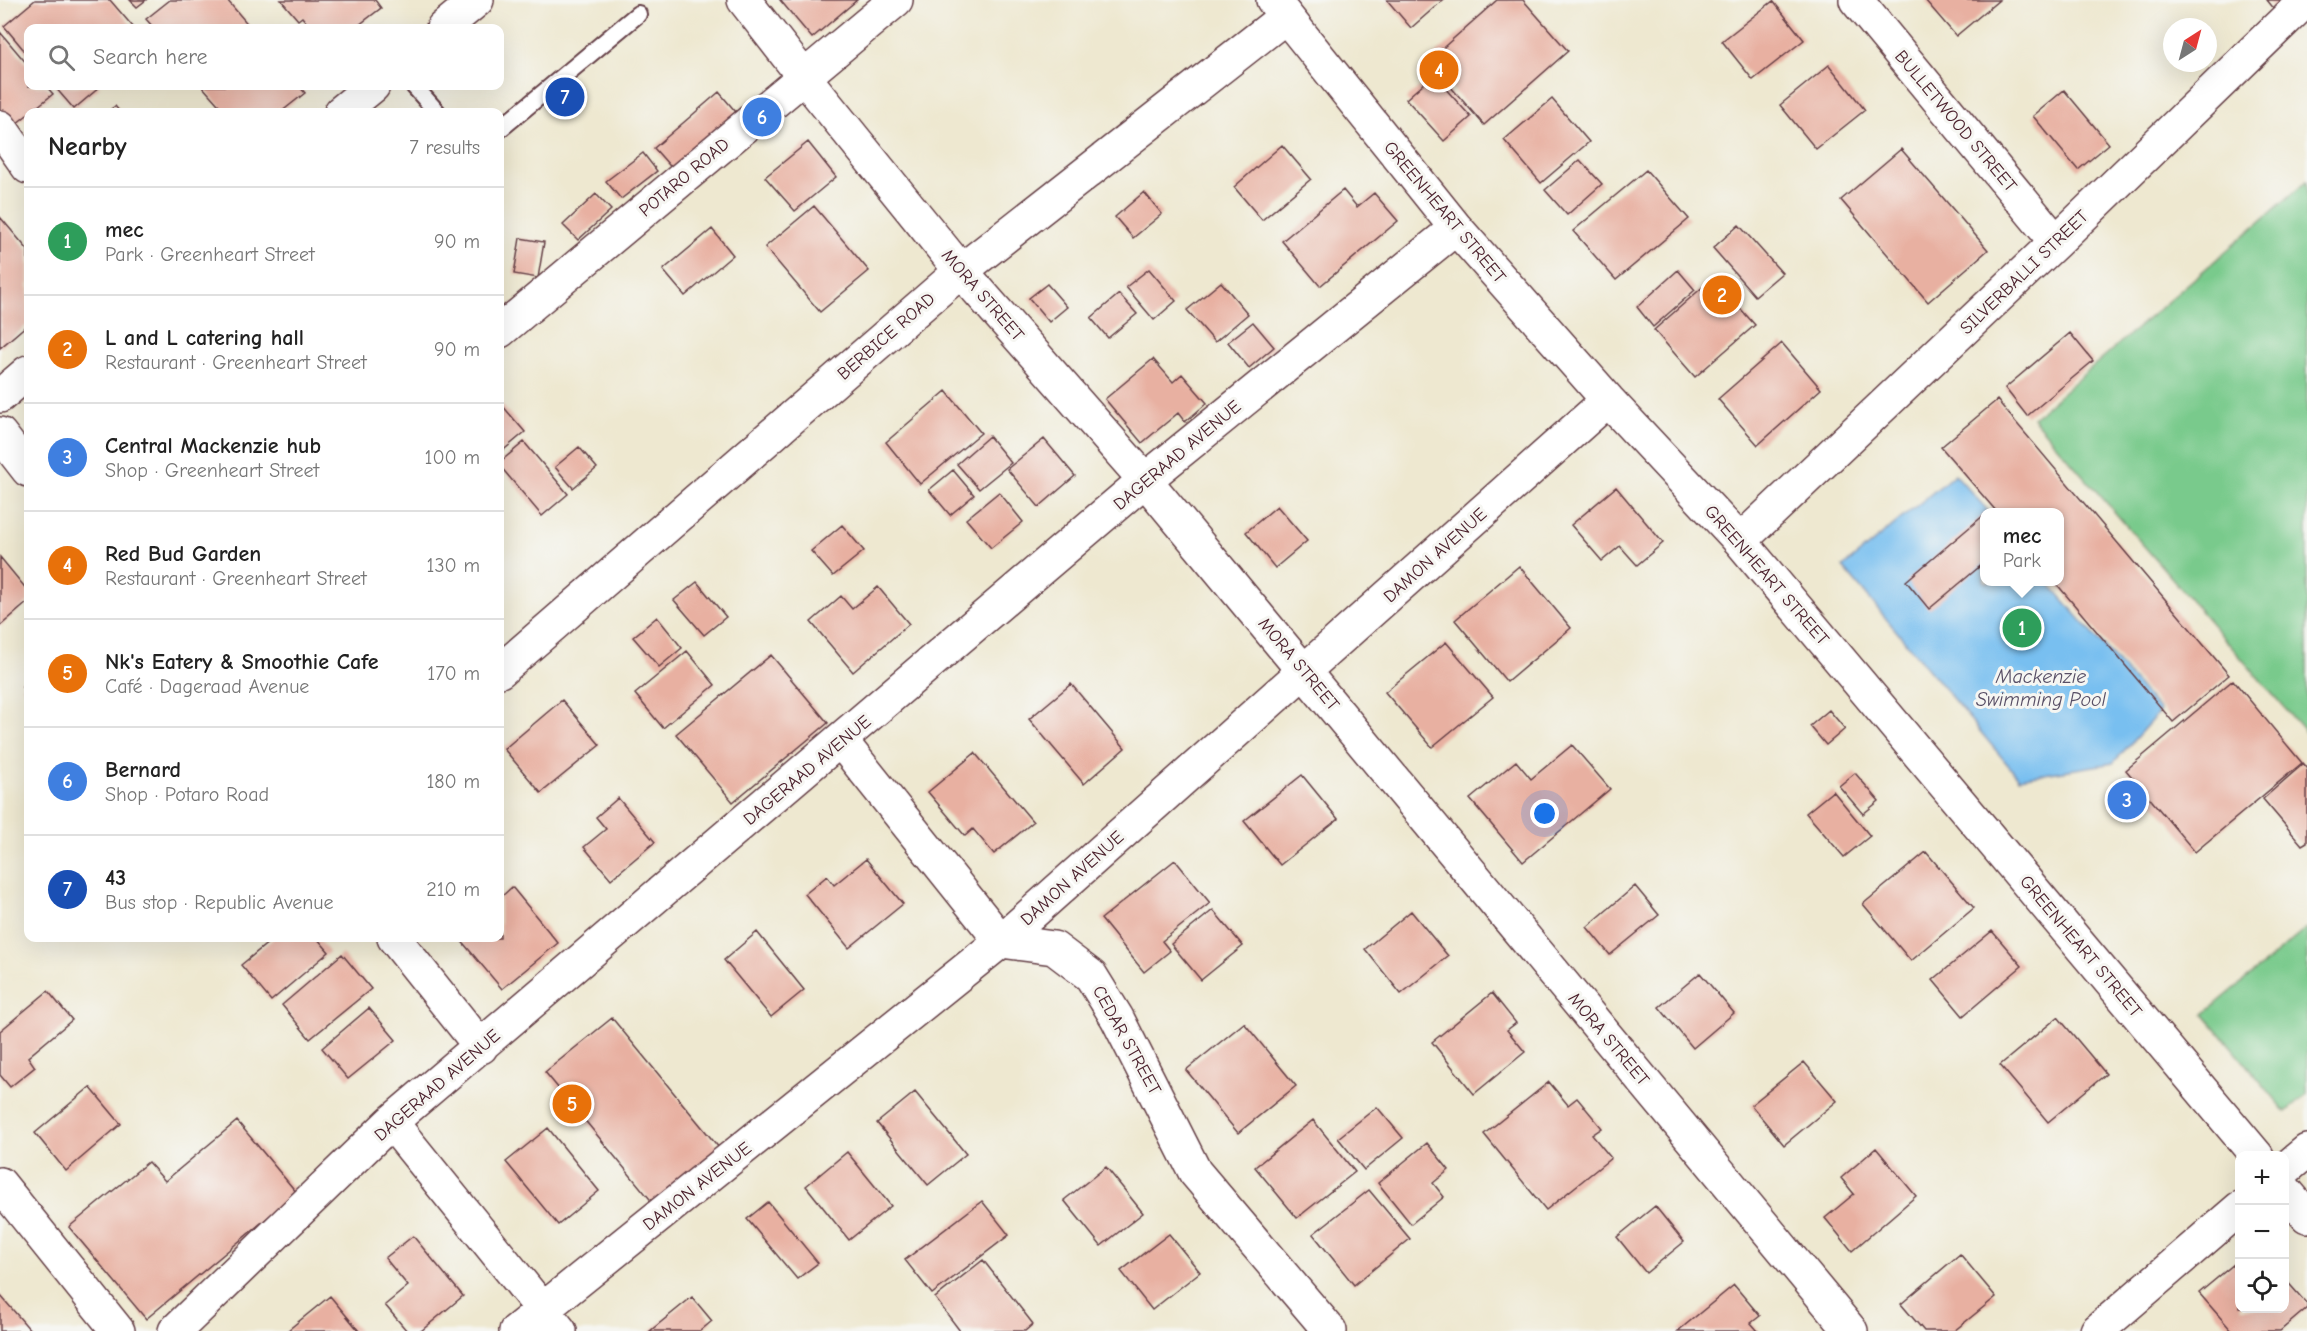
<!DOCTYPE html>
<html lang="en">
<head>
<meta charset="utf-8">
<style>
	body { margin:0; font-family:"Comic Neue",sans-serif; background:#f2f2f2; color:#222 }
	.controls { position:absolute; right:18px; bottom:18px; display:grid; overflow:hidden; border-radius:12px; box-shadow:0 6px 24px #0002 }
	.controls button { width:54px; height:54px; display:grid; place-items:center; padding:0; border:0; border-bottom:2px solid #e0e0e0; background:#fff; color:#222; font:30px sans-serif }
	.compass { position:absolute; left:2163px; top:18px; width:54px; height:54px; border-radius:50%; background:#fff; box-shadow:0 6px 24px #0002; rotate:36deg }
	.you { position:absolute; left:1545px; top:814px; width:21px; height:21px; margin:-15px; border:4px solid #fff; border-radius:50%; background:#1a73e8; box-shadow:0 0 0 9px #1a73e833 }
	.badge { display:grid; place-items:center; width:39px; height:39px; border-radius:50%; background:#1f6fb2; color:#fff; font-size:20px; font-weight:700 }
	.pin { position:absolute; translate:-50% -50%; border:3px solid #fff; box-shadow:0 2px 6px #0006 }
	.popup { position:absolute; left:1980px; top:508px; width:84px; height:78px; box-sizing:border-box; display:grid; place-content:center; border-radius:12px; background:#fff; filter:drop-shadow(0 2px 4px #0005); font-size:20px; white-space:nowrap; color:#767676 }
	.popup b { font-size:22px; color:#222 }
	.popup::after { content:''; position:absolute; left:50%; top:100%; margin-left:-12px; border:12px solid transparent; border-top-color:#fff }
	.list { margin:0; padding:0; list-style:none }
	h2 { display:flex; justify-content:space-between; align-items:center; height:78px; margin:0; padding:0 24px; font-size:26px }
	h2 small { font-size:20px; font-weight:400; color:#767676 }
	.list li { display:grid; grid-template-columns:39px 1fr auto; gap:18px; align-items:center; box-sizing:border-box; height:108px; padding:0 24px; border-top:2px solid #e0e0e0 }
	.list b { display:block; font-size:22px; white-space:nowrap }
	.list p { margin:0; font-size:20px; white-space:nowrap; color:#767676 }
	.list em { font-size:20px; font-style:normal; color:#767676 }
	.icon { flex:none; width:33px; height:33px; fill:none; stroke:currentColor; stroke-width:2; stroke-linecap:round; stroke-linejoin:round }
	.map { position:relative; flex:none; width:2307px; height:1331px; overflow:hidden }
	.search { position:absolute; background:#fff; box-shadow:0 6px 24px #0002; left:24px; top:24px; width:480px; height:66px; display:flex; align-items:center; gap:15px; box-sizing:border-box; padding:0 21px; border-radius:12px; color:#767676; font-size:22px }
	.panel { position:absolute; background:#fff; box-shadow:0 6px 24px #0002; left:24px; top:108px; width:480px; height:834px; border-radius:12px }
	.map>svg:first-child { display:block }
	.green { fill:#79ca8c; stroke:#62745c; stroke-width:1.5 }
	.water { fill:#78bff0; stroke:#616f8e; stroke-width:1.5 }
	.building { fill:#e8b0a1 }
	.lines { fill:none; stroke-linecap:round; stroke-linejoin:round }
	.lane-casing { stroke:#633d44; stroke-width:20 }
	.street-casing { stroke:#633d44; stroke-width:36 }
	.lane { stroke:#fff; stroke-width:16 }
	.street { stroke:#fff; stroke-width:33 }
	.labels { text-anchor:middle; stroke-width:6; stroke-linejoin:round; paint-order:stroke }
	.street-label { font-size:18px; fill:#4a1f2b; stroke:#f6f6f2 }
	.water-label { font-size:20px; font-style:italic; fill:#584f66; stroke:#f6f6f2 }
</style>
</head>
<body>
<div class="map">
<svg width="2307" height="1331" viewBox="0 0 2307 1331">
	<rect width="100%" height="100%" fill="#f6f6f2"/>
	<filter id="ink" filterUnits="userSpaceOnUse"><feTurbulence type="fractalNoise" baseFrequency=".0167" numOctaves="2"/><feDisplacementMap in="SourceGraphic" scale="12" xChannelSelector="R" yChannelSelector="G"/><feConvolveMatrix kernelMatrix="1 2 1 2 8 2 1 2 1" color-interpolation-filters="sRGB"/></filter>
	<filter id="wash" filterUnits="userSpaceOnUse"><feTurbulence type="fractalNoise" baseFrequency=".008" numOctaves="4" result="noise"/><feDisplacementMap in="SourceGraphic" scale="24" xChannelSelector="R" yChannelSelector="G"/><feGaussianBlur stdDeviation="1.35" result="paint"/><feColorMatrix in="noise" values="0 0 0 0 0 0 0 0 0 0 0 0 0 0 0 0 0 1.4 0 .05"/><feComposite in="paint" operator="in"/></filter>
	<g filter="url(#wash)">
		<rect width="100%" height="100%" fill="#eee8d0"/>
		<path class="green" d="M 2307,181 L 2307,734 L 2033,418 Z
			M 2307,928 L 2307,1094 L 2286,1112 L 2204,1014 Z"/>
		<path class="water" d="M 1955,474 L 1989,512 L 1984,512 L 1984,582 L 2048,582 L 2160,711 L 2113,763 L 2019,778 L 1843,567 Z"/>
		<g id="blocks">
			<path class="building" d="M 35,0 L 110,0 L 134,28 L 28,28 L 28,55 L 4,26 Z
				M 130,0 L 146,0 L 137,7 Z
				M 170,0 L 227,0 L 251,28 L 154,28 L 146,19 Z
				M 281,0 L 375,0 L 381,8 L 355,28 L 311,28 L 302,17 L 298,20 Z
				M 780,0 L 857,0 L 812,38 Z
				M 1387,0 L 1443,0 L 1411,28 Z
				M 1497,0 L 1523,0 L 1568,51 L 1484,125 L 1428,61 Z
				M 1925,0 L 1999,0 L 1956,36 Z
				M 2267,0 L 2297,0 L 2279,15 Z
				M 1773,1 L 1804,40 L 1753,80 L 1722,41 Z
				M 0,32 L 28,65 L 28,86 L 46,86 L 53,94 L 11,128 L 0,116 Z
				M 1829,65 L 1865,110 L 1816,149 L 1780,105 Z
				M 1433,75 L 1471,117 L 1444,141 L 1406,99 Z
				M 54,86 L 101,86 L 74,109 Z
				M 202,86 L 299,86 L 305,93 L 281,112 L 225,112 Z
				M 2064,90 L 2109,144 L 2078,170 L 2033,116 Z
				M 719,92 L 741,118 L 676,173 L 654,148 Z
				M 1552,99 L 1589,142 L 1541,183 L 1504,140 Z
				M 115,106 L 120,112 L 107,112 Z
				M 808,142 L 836,177 L 795,211 L 765,177 Z
				M 1282,145 L 1311,179 L 1262,220 L 1234,187 Z
				M 1901,149 L 1988,250 L 1928,302 L 1841,200 Z
				M 643,153 L 657,171 L 621,199 L 606,181 Z
				M 1580,160 L 1602,184 L 1567,215 L 1545,190 Z
				M 1646,170 L 1689,219 L 1616,280 L 1573,231 Z
				M 1343,190 L 1357,207 L 1374,193 L 1398,221 L 1320,286 L 1282,241 Z
				M 1144,192 L 1162,214 L 1133,238 L 1115,217 Z
				M 596,194 L 611,210 L 578,240 L 563,225 Z
				M 814,206 L 869,271 L 820,312 L 765,247 Z
				M 0,217 L 28,250 L 28,324 L 0,348 Z
				M 1739,225 L 1782,273 L 1755,296 L 1713,248 Z
				M 712,229 L 733,255 L 685,296 L 663,270 Z
				M 520,238 L 544,242 L 538,278 L 514,274 Z
				M 1149,269 L 1176,301 L 1154,320 L 1126,287 Z
				M 1678,270 L 1695,290 L 1653,327 L 1637,307 Z
				M 1713,278 L 1755,325 L 1695,377 L 1654,330 Z
				M 1221,282 L 1248,314 L 1215,342 L 1187,310 Z
				M 1047,284 L 1067,307 L 1049,322 L 1029,298 Z
				M 1119,294 L 1137,314 L 1108,338 L 1091,318 Z
				M 1253,322 L 1274,347 L 1249,368 L 1228,342 Z
				M 2070,333 L 2093,361 L 2027,416 L 2005,388 Z
				M 1782,343 L 1821,389 L 1758,445 L 1718,399 Z
				M 1153,359 L 1173,382 L 1182,374 L 1207,403 L 1185,422 L 1178,413 L 1142,443 L 1105,399 Z
				M 946,391 L 981,433 L 920,484 L 886,442 Z
				M 1997,400 L 2229,675 L 2173,722 L 2055,582 L 2060,582 L 2060,512 L 1997,512 L 1941,447 Z
				M 501,404 L 525,432 L 500,453 L 500,406 Z
				M 989,436 L 1011,463 L 979,489 L 957,464 Z
				M 1044,439 L 1075,476 L 1039,507 L 1007,469 Z
				M 524,442 L 568,494 L 542,516 L 500,466 L 500,462 Z
				M 579,447 L 597,468 L 573,488 L 555,467 Z
				M 953,470 L 974,495 L 950,515 L 929,490 Z
				M 1616,487 L 1663,543 L 1637,565 L 1620,546 L 1602,561 L 1571,525 Z
				M 999,492 L 1023,522 L 991,548 L 966,519 Z
				M 1277,506 L 1307,541 L 1275,568 L 1246,532 Z
				M 1984,515 L 1984,563 L 1929,609 L 1906,581 Z
				M 842,525 L 864,551 L 833,576 L 811,551 Z
				M 0,557 L 28,591 L 28,602 L 0,626 Z
				M 1519,566 L 1571,628 L 1507,682 L 1455,620 Z
				M 697,582 L 726,617 L 704,635 L 674,600 Z
				M 878,587 L 909,624 L 853,672 L 811,622 L 841,596 L 852,609 Z
				M 657,617 L 682,648 L 659,667 L 633,637 Z
				M 1446,642 L 1493,697 L 1432,747 L 1385,692 Z
				M 687,651 L 715,685 L 663,728 L 635,694 Z
				M 771,655 L 828,723 L 733,802 L 676,734 Z
				M 2233,680 L 2302,763 L 2195,852 L 2126,770 Z
				M 28,682 L 28,695 L 22,687 Z
				M 1071,684 L 1125,748 L 1084,784 L 1029,719 Z
				M 562,700 L 600,745 L 541,793 L 504,749 Z
				M 1829,710 L 1845,729 L 1826,745 L 1810,726 Z
				M 1572,745 L 1610,789 L 1523,862 L 1470,799 L 1516,761 L 1531,779 Z
				M 975,753 L 1033,822 L 994,854 L 973,829 L 965,836 L 928,792 Z
				M 2303,764 L 2307,769 L 2307,842 L 2302,845 L 2263,799 Z
				M 1855,773 L 1879,801 L 1863,814 L 1839,786 Z
				M 1302,775 L 1338,819 L 1280,865 L 1244,821 Z
				M 1833,791 L 1870,836 L 1844,857 L 1806,813 Z
				M 618,798 L 655,842 L 611,879 L 584,847 L 606,829 L 596,817 Z
				M 1926,852 L 1974,908 L 1911,961 L 1863,904 Z
				M 866,859 L 903,904 L 849,948 L 805,894 L 827,876 L 834,885 Z
				M 1175,860 L 1210,903 L 1162,941 L 1170,951 L 1144,972 L 1101,919 Z
				M 1635,886 L 1659,915 L 1610,955 L 1587,927 Z
				M 512,887 L 558,943 L 502,989 L 459,938 L 500,938 L 500,898 Z
				M 1213,910 L 1243,946 L 1201,980 L 1171,944 Z
				M 1411,911 L 1448,956 L 1401,994 L 1365,949 Z
				M 1992,931 L 2022,966 L 1963,1016 L 1933,980 Z
				M 757,932 L 804,990 L 771,1017 L 724,960 Z
				M 274,938 L 317,938 L 329,952 L 271,1001 L 241,965 Z
				M 342,954 L 371,989 L 310,1039 L 282,1005 Z
				M 1700,973 L 1734,1013 L 1693,1048 L 1659,1007 Z
				M 48,991 L 72,1020 L 28,1057 L 35,1067 L 10,1087 L 0,1075 L 0,1031 Z
				M 1492,993 L 1516,1023 L 1507,1030 L 1525,1052 L 1474,1094 L 1432,1042 Z
				M 369,1008 L 396,1040 L 348,1079 L 322,1048 Z
				M 2058,1017 L 2106,1074 L 2048,1122 L 2000,1065 Z
				M 612,1018 L 720,1149 L 654,1204 L 545,1072 Z
				M 1244,1023 L 1296,1086 L 1238,1133 L 1186,1070 Z
				M 1804,1062 L 1837,1101 L 1784,1145 L 1751,1105 Z
				M 1549,1082 L 1568,1105 L 1577,1098 L 1602,1128 L 1592,1135 L 1611,1158 L 1546,1210 L 1484,1134 Z
				M 90,1087 L 121,1124 L 66,1171 L 35,1133 Z
				M 915,1092 L 966,1154 L 928,1185 L 877,1123 Z
				M 1377,1107 L 1403,1138 L 1364,1170 L 1338,1138 Z
				M 1313,1120 L 1355,1172 L 1297,1218 L 1255,1167 Z
				M 237,1121 L 297,1193 L 146,1319 L 69,1227 L 148,1162 L 165,1181 Z
				M 548,1128 L 599,1191 L 558,1225 L 506,1162 Z
				M 1427,1143 L 1449,1170 L 1433,1183 L 1444,1197 L 1411,1224 L 1378,1183 Z
				M 1876,1148 L 1916,1196 L 1852,1251 L 1825,1218 L 1854,1194 L 1841,1178 Z
				M 847,1152 L 891,1206 L 849,1240 L 806,1186 Z
				M 1106,1167 L 1143,1213 L 1101,1246 L 1064,1200 Z
				M 1369,1190 L 1410,1239 L 1354,1285 L 1313,1234 Z
				M 982,1201 L 1009,1235 L 932,1294 L 905,1260 Z
				M 768,1202 L 818,1263 L 797,1279 L 747,1219 Z
				M 1655,1206 L 1684,1242 L 1646,1273 L 1617,1237 Z
				M 1169,1234 L 1200,1272 L 1152,1310 L 1121,1271 Z
				M 413,1236 L 463,1296 L 421,1331 L 407,1331 L 385,1305 L 408,1286 L 385,1258 Z
				M 1960,1254 L 1996,1297 L 1954,1331 L 1924,1331 L 1901,1304 Z
				M 2240,1259 L 2240,1308 L 2284,1308 L 2284,1278 L 2307,1304 L 2307,1308 L 2280,1331 L 2232,1331 L 2199,1293 Z
				M 983,1260 L 1033,1324 L 1025,1331 L 960,1331 L 935,1298 Z
				M 1734,1285 L 1760,1316 L 1751,1323 L 1758,1331 L 1678,1331 Z
				M 0,1295 L 31,1331 L 0,1331 Z
				M 330,1296 L 359,1331 L 287,1331 Z
				M 692,1297 L 712,1321 L 700,1331 L 650,1331 Z"/>
		</g>
	</g>
	<g filter="url(#ink)">
		<use href="#blocks" fill-opacity="0" stroke="#633d44" stroke-width="1.5"/>
		<g class="lines">
			<g class="lane-casing">
				<path id="lane" d="M 414,86 L 437,112
					M 500,129 L 638,14"/>
			</g>
			<g class="street-casing">
				<path id="street" d="M 744,0 L 804,77 L 961,271 L 1145,480 L 1851,1331
					M 1273,0 L 1456,228 L 1608,400 L 1740,541 L 2257,1156
					M 1856,0 L 2056,242
					M 443,28 L 477,0
					M 341,112 L 373,86
					M 0,127 L 28,167
					M 500,331 L 896,0
					M 0,396 L 28,372
					M 0,434 L 28,470
					M 1740,541 L 2056,242 L 2306,0
					M 500,671 L 961,271 L 1285,17
					M 841,741 L 1001,941 L 1054,948 L 1091,976 L 1117,1018 L 1195,1172 L 1330,1331
					M 394,938 L 481,1047
					M 391,1122 L 560,1331
					M 2284,1170 L 2307,1151
					M 0,1184 L 118,1331
					M 2284,1189 L 2307,1216
					M 175,1331 L 391,1122 L 1145,480 L 1456,228
					M 516,1331 L 1001,941 L 1608,400
					M 2097,1331 L 2240,1208"/>
			</g>
			<use href="#lane" class="lane"/>
			<use href="#street" class="street"/>
		</g>
	</g>
	<g class="labels">
		<g class="street-label">
			<text transform="translate(1956 121) rotate(50)" y="6">BULLETWOOD STREET</text>
			<text transform="translate(684 177) rotate(-40)" y="6">POTARO ROAD</text>
			<text transform="translate(1445 212) rotate(50)" y="6">GREENHEART STREET</text>
			<text transform="translate(2024 272) rotate(-44)" y="6">SILVERBALLI STREET</text>
			<text transform="translate(983 295) rotate(49)" y="6">MORA STREET</text>
			<text transform="translate(886 336) rotate(-41)" y="6">BERBICE ROAD</text>
			<text transform="translate(1177 455) rotate(-40)" y="6">DAGERAAD AVENUE</text>
			<text transform="translate(1435 555) rotate(-42)" y="6">DAMON AVENUE</text>
			<text transform="translate(1767 575) rotate(49)" y="6">GREENHEART STREET</text>
			<text transform="translate(1299 664) rotate(50)" y="6">MORA STREET</text>
			<text transform="translate(807 770) rotate(-40)" y="6">DAGERAAD AVENUE</text>
			<text transform="translate(1072 878) rotate(-42)" y="6">DAMON AVENUE</text>
			<text transform="translate(2081 946) rotate(50)" y="6">GREENHEART STREET</text>
			<text transform="translate(1609 1039) rotate(50)" y="6">MORA STREET</text>
			<text transform="translate(1127 1040) rotate(61)" y="6">CEDAR STREET</text>
			<text transform="translate(437 1085) rotate(-41)" y="6">DAGERAAD AVENUE</text>
			<text transform="translate(697 1186) rotate(-38)" y="6">DAMON AVENUE</text>
		</g>
		<g class="water-label">
			<text x="2041" y="683">Mackenzie<tspan x="2041" dy="23">Swimming Pool</tspan></text>
		</g>
	</g>
</svg>
<div class="controls">
<button>+</button>
<button>−</button>
<button><svg class="icon" aria-label="locate" viewBox="0 0 24 24"><circle cx="12" cy="12" r="6"/><path d="M12 2v4M12 18v4M2 12h4M18 12h4"/></svg></button>
</div>
<svg class="compass" viewBox="-18 -18 36 36"><path d="M0-13l5 13h-10z" fill="#e53935"/><path d="M0 13l5-13h-10z" fill="#767676"/></svg>
<div class="you"></div>
<div class="pin badge" style="left:2022px;top:628px;background:#2e9e5b">1</div>
<div class="popup"><b>mec</b>Park</div>
<div class="pin badge" style="left:1722px;top:295px;background:#e8710a">2</div>
<div class="pin badge" style="left:2127px;top:800px;background:#3f7fe0">3</div>
<div class="pin badge" style="left:1439px;top:70px;background:#e8710a">4</div>
<div class="pin badge" style="left:572px;top:1104px;background:#e8710a">5</div>
<div class="pin badge" style="left:762px;top:117px;background:#3f7fe0">6</div>
<div class="pin badge" style="left:565px;top:97px;background:#1a4fb4">7</div>
<div class="search"><svg class="icon" aria-label="search" viewBox="0 0 24 24"><circle cx="10" cy="10" r="6"/><path d="M15 15l6 6"/></svg>Search here</div>
<section class="panel">
<h2>Nearby<small>7 results</small></h2>
<ul class="list">
<li><span class="badge" style="background:#2e9e5b">1</span><div><b>mec</b><p>Park · Greenheart Street</p></div><em>90 m</em></li>
<li><span class="badge" style="background:#e8710a">2</span><div><b>L and L catering hall</b><p>Restaurant · Greenheart Street</p></div><em>90 m</em></li>
<li><span class="badge" style="background:#3f7fe0">3</span><div><b>Central Mackenzie hub</b><p>Shop · Greenheart Street</p></div><em>100 m</em></li>
<li><span class="badge" style="background:#e8710a">4</span><div><b>Red Bud Garden</b><p>Restaurant · Greenheart Street</p></div><em>130 m</em></li>
<li><span class="badge" style="background:#e8710a">5</span><div><b>Nk's Eatery &amp; Smoothie Cafe</b><p>Café · Dageraad Avenue</p></div><em>170 m</em></li>
<li><span class="badge" style="background:#3f7fe0">6</span><div><b>Bernard</b><p>Shop · Potaro Road</p></div><em>180 m</em></li>
<li><span class="badge" style="background:#1a4fb4">7</span><div><b>43</b><p>Bus stop · Republic Avenue</p></div><em>210 m</em></li>
</ul>
</section>
</div>
</body>
</html>
